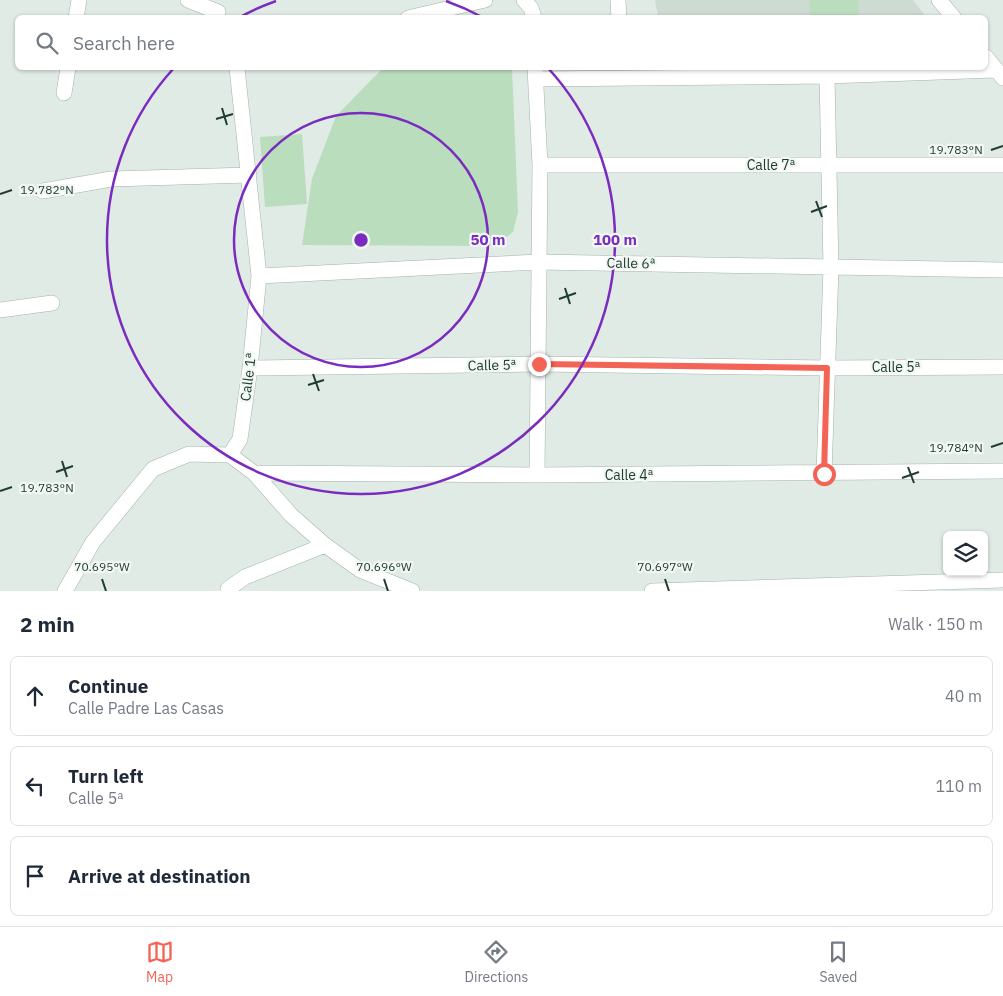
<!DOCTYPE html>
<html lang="en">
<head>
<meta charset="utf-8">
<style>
	body { margin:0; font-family:"IBM Plex Sans",sans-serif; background:#f2f2f3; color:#1f2937 }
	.controls { position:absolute; right:15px; bottom:15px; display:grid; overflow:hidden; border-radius:8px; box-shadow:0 1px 4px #0004 }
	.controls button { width:45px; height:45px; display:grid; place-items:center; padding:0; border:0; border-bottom:1px solid #e0e1e3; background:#fff; color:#1f2937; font:25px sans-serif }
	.stop { position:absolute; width:15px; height:15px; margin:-11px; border:4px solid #f36457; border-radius:50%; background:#fff }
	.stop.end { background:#f36457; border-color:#fff; box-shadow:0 1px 5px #0008 }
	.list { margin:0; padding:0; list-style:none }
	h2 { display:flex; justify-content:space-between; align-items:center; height:65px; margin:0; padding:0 20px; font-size:21px }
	h2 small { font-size:16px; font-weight:400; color:#747a83 }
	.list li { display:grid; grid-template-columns:32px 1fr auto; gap:15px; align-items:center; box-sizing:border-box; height:80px; margin:0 10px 10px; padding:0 10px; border:1px solid #e0e1e3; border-radius:8px }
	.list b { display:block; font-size:19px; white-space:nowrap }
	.list p { margin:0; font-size:16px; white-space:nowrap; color:#747a83 }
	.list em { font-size:16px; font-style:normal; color:#747a83 }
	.icon { flex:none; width:28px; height:28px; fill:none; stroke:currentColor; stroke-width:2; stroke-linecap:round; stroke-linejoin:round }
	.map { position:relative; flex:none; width:1003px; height:591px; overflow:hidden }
	.search { position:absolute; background:#fff; box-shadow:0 1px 4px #0004; left:15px; right:15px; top:15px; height:55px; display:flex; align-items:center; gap:12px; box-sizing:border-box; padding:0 18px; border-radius:8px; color:#747a83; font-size:19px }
	.sheet { height:335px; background:#fff }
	nav { display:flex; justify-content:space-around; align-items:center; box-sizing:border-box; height:70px; border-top:1px solid #e0e1e3; background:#fff; font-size:14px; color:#747a83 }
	nav a { display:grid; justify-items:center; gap:2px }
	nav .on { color:#f36457 }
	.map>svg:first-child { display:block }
	.built { fill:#cedbd3 }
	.green { fill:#b9ddbd }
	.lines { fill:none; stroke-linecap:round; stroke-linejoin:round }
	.minor-casing { stroke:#a3b3ab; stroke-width:16 }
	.minor { stroke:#fff; stroke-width:15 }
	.route { stroke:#f36457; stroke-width:6 }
	.ticks { fill:none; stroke:#213c30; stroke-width:2 }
	.ring { fill:none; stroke:#7b2cbf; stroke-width:2.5 }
	.labels { text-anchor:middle; stroke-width:4.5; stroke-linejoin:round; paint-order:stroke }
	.street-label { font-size:14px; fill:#213c30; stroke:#f1f8f3 }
	.ticks-label { font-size:12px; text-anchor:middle; fill:#213c30; stroke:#f1f8f3; stroke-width:4.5; stroke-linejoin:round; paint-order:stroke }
	.centre { fill:#7b2cbf; stroke:#f1f8f3; stroke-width:2.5 }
	.ring-label { font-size:15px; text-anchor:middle; font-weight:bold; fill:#7b2cbf; stroke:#f1f8f3; stroke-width:4.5; stroke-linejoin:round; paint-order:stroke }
</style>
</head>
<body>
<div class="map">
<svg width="1003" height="591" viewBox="0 0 1003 591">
	<rect width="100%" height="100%" fill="#e0ebe5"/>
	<path class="built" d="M 655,0 L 913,0 L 926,17 L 658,17 Z
		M 666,68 L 847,68 L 666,71 Z"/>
	<path class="green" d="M 809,0 L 858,0 L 859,17 L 810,17 Z
		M 383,68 L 512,68 L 518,212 L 513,232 L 495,246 L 302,245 L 312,179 L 336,116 Z
		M 302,134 L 307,204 L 265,207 L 260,137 Z"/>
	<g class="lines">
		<g class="minor-casing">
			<path id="minor" d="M 188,0 L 218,12
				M 524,0 L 531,8 L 534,18
				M 618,0 L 619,18
				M 939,0 L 954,18
				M 76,18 L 79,0
				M 408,18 L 485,0
				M 986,57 L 1003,78
				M 535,68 L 540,165 L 537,475
				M 536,79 L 827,76 L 996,70
				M 64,93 L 68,68
				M 540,165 L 1003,165
				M 43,191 L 111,179 L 249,175
				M 259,276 L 538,262 L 1003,270
				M 0,310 L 52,303
				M 250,368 L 539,364 L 827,368 L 1003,367
				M 230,455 L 240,439 L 250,368 L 259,276 L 237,68
				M 230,455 L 254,473 L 291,515 L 325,545 L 360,570 L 412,591
				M 254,473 L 537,475 L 1003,471
				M 824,474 L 831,267 L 827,76
				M 228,589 L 245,577 L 325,545
				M 65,591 L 93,542 L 153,469 L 189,454 L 230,455
				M 652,591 L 1003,580"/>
		</g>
		<use href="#minor" class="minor"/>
	</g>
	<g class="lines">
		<path class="route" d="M 539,364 L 827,368 L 824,474"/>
	</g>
	<path class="ticks" d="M 222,108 L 227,125M 216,119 L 233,114M 991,150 L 1003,146M 0,194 L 12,190M 816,201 L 822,217M 811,212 L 827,206M 565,288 L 570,304M 559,299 L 576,293M 313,374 L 319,391M 308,385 L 324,380M 991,447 L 1003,443M 62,461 L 67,477M 908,467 L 914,483M 56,472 L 73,466M 902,478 L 919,472M 0,491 L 12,487M 102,579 L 106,591M 384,579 L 388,591M 665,579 L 669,591"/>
	<g class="ring">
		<circle cx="361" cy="240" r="127"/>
		<path d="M240 17A254 254 0 0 1 276 1M446 1A254 254 0 0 1 482 17M548 68A254 254 0 1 1 174 68"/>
	</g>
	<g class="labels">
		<g class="street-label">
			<text x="771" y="170">Calle 7ª</text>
			<text transform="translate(631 263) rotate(1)" y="5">Calle 6ª</text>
			<text transform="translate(492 365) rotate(-1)" y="5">Calle 5ª</text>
			<text x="896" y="372">Calle 5ª</text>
			<text transform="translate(248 377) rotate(-83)" y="5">Calle 1ª</text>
			<text x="629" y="480">Calle 4ª</text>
		</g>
	</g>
	<g class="ticks-label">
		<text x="956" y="154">19.783°N</text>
		<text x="47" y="194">19.782°N</text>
		<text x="956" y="452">19.784°N</text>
		<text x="47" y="492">19.783°N</text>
		<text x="102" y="571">70.695°W</text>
		<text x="384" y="571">70.696°W</text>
		<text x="665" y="571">70.697°W</text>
	</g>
	<circle cx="361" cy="240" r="8" class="centre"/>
	<g class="ring-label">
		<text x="488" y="245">50 m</text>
		<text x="615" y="245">100 m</text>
	</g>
</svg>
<div class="controls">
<button><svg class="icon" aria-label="layers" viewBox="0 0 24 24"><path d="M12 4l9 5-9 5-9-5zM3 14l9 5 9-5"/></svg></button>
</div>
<div class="stop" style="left:824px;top:474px"></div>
<div class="stop end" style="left:539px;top:364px"></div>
<div class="search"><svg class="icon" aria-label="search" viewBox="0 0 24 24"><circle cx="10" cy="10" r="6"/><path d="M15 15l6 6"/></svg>Search here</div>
</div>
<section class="sheet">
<h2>2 min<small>Walk · 150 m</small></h2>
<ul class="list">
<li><svg class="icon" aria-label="ahead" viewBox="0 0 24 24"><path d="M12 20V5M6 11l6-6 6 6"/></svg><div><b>Continue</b><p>Calle Padre Las Casas</p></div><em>40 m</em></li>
<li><svg class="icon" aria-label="left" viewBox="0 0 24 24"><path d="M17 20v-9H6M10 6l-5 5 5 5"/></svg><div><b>Turn left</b><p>Calle 5ª</p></div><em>110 m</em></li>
<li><svg class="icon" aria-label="arrive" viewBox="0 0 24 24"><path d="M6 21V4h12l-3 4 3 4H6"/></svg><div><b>Arrive at destination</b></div></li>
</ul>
</section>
<nav>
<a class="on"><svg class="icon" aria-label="map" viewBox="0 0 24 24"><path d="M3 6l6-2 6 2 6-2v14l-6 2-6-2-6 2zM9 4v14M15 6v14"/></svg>Map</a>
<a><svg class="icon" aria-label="directions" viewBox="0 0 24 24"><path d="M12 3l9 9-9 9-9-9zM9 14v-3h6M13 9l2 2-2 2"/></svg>Directions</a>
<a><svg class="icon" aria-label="saved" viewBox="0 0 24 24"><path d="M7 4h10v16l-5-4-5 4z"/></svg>Saved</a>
</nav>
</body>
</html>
